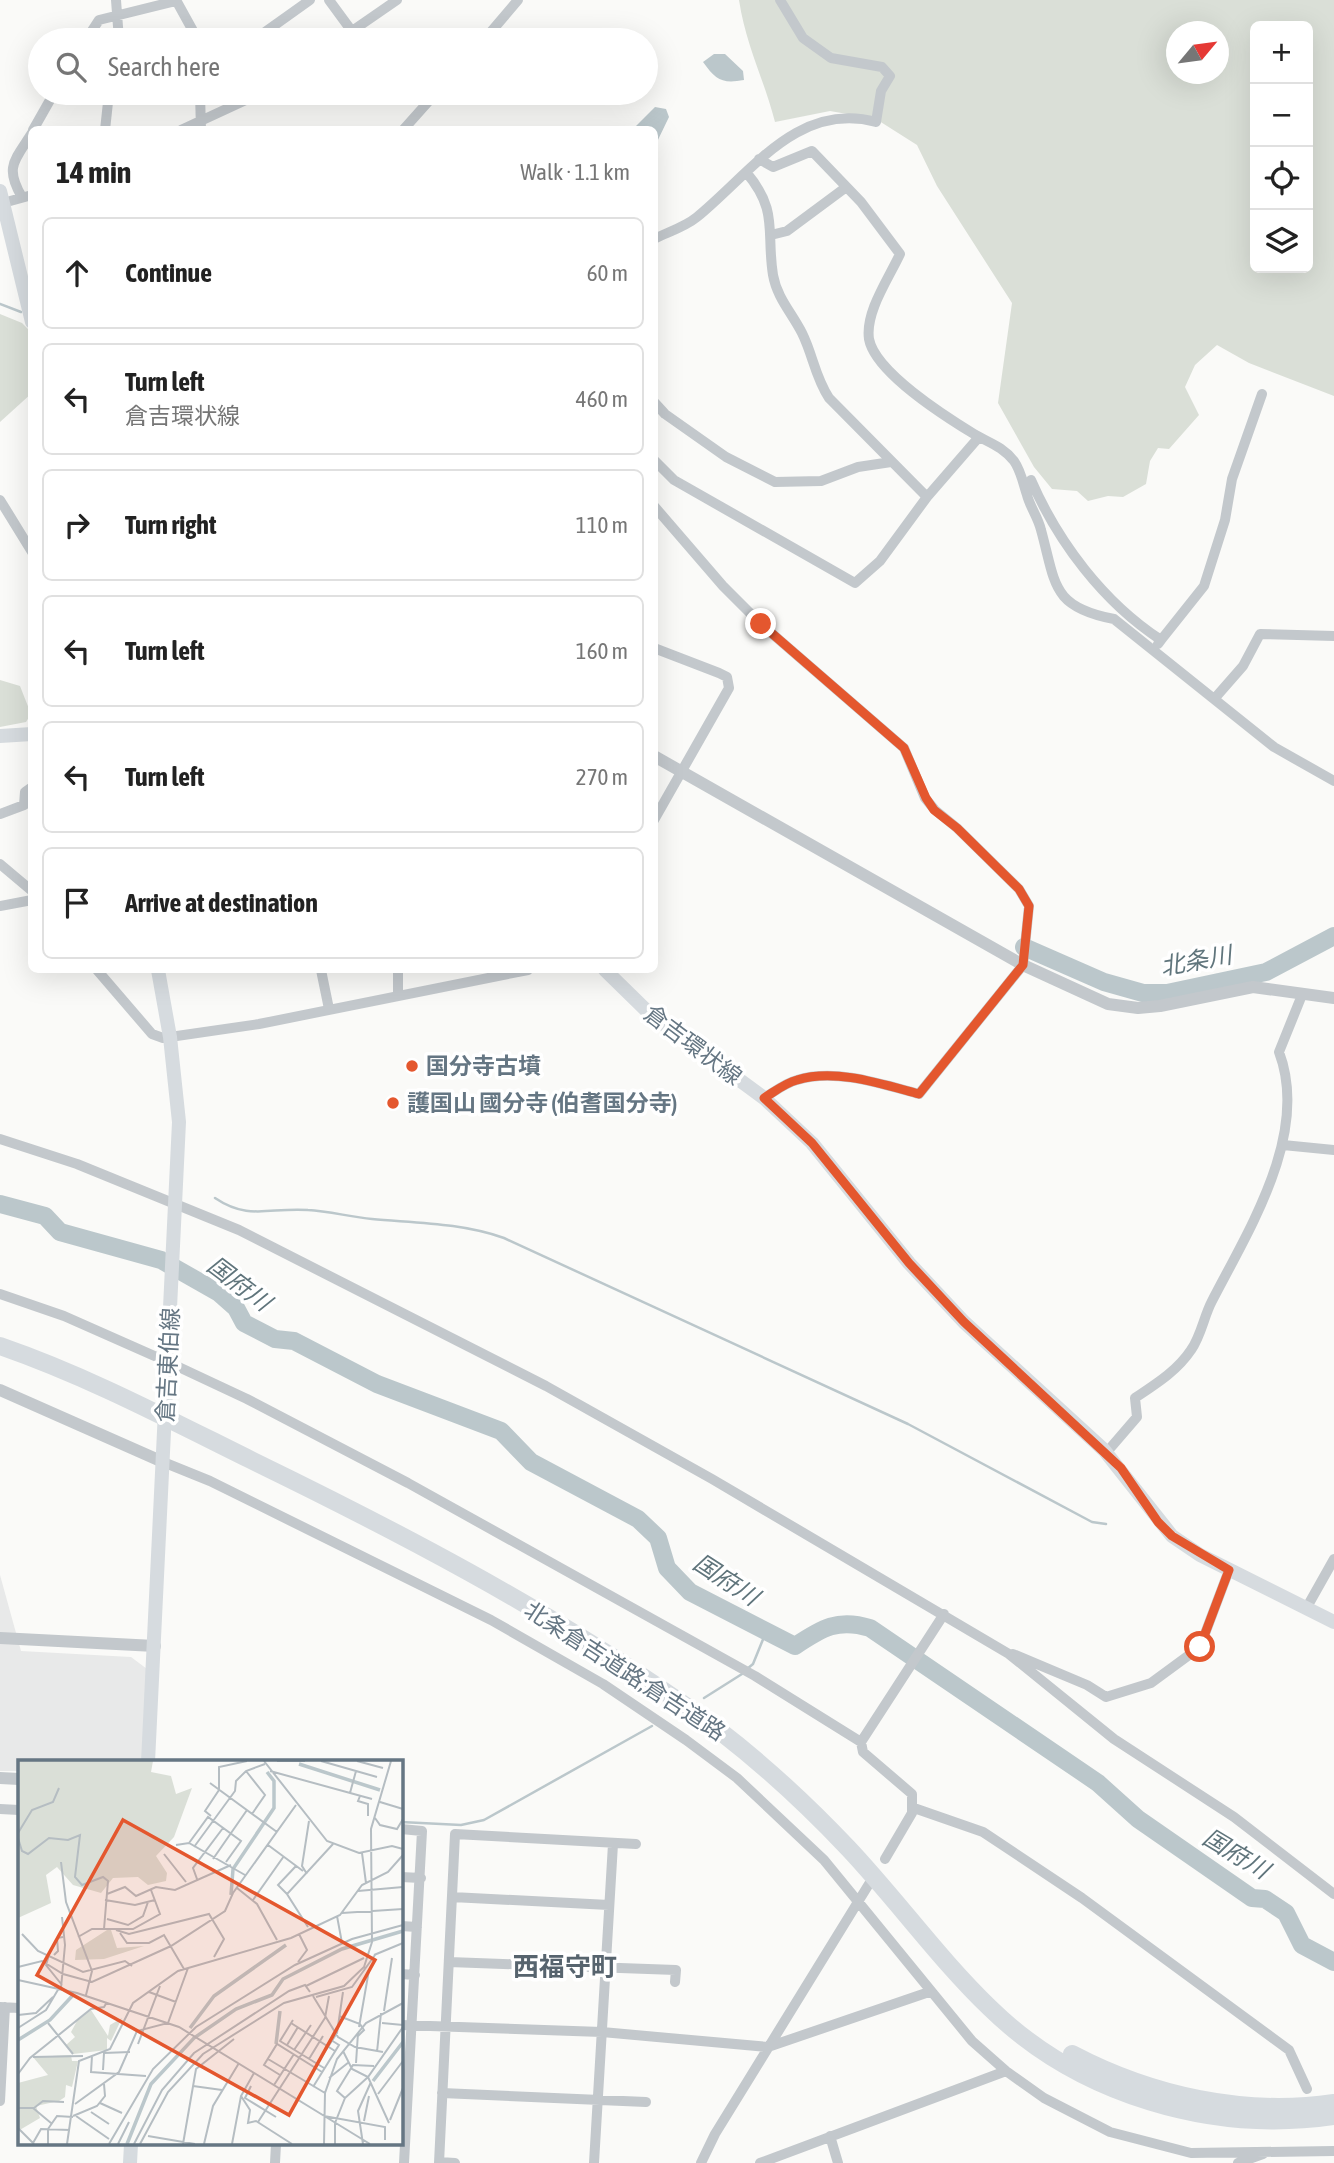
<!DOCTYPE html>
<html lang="en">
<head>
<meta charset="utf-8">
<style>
	body { margin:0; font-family:"Asap Condensed","Noto Sans JP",sans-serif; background:#f2f2f2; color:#222 }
	.controls { position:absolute; right:21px; top:21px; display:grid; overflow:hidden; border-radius:10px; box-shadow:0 7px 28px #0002 }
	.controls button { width:63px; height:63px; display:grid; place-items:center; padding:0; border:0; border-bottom:2px solid #e0e0e0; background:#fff; color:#222; font:35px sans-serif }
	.compass { position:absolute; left:1166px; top:21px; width:63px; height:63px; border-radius:50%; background:#fff; box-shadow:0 7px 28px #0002; rotate:61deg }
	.stop { position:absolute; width:21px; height:21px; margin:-16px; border:5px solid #e4572e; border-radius:50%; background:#fff }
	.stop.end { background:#e4572e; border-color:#fff; box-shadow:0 2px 7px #0008 }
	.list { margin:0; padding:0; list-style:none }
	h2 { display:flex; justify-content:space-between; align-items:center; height:91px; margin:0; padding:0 28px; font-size:30px }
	h2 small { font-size:23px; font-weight:400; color:#767676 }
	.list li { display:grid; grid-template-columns:46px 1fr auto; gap:21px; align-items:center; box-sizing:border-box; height:112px; margin:0 14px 14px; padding:0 14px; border:2px solid #e0e0e0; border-radius:10px }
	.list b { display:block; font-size:26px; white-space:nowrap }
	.list p { margin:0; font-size:23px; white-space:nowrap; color:#767676 }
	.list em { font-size:23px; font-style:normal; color:#767676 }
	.icon { flex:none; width:38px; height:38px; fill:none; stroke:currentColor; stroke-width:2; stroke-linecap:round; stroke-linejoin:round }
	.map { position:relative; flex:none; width:1334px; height:2163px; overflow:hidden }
	.search { position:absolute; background:#fff; box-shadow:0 7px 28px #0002; left:28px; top:28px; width:630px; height:77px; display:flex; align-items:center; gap:18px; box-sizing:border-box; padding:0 24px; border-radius:38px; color:#767676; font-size:26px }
	.panel { position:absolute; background:#fff; box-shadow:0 7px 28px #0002; left:28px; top:126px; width:630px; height:847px; border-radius:10px }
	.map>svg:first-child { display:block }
	.built { fill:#e8e9e9 }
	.green { fill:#dadfd7; fill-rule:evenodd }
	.water { fill:#bbc7cb }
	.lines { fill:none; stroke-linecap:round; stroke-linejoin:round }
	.stream { stroke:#bbc7cb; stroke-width:2.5 }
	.river { stroke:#bbc7cb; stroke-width:18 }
	.minor { stroke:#c3c8cc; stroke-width:10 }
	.tertiary { stroke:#c3c8cc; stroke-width:12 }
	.secondary { stroke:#d6dbdf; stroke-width:14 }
	.motorway { stroke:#d6dbdf; stroke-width:18 }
	.route { stroke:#e4572e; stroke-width:9 }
	.poi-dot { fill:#e4572e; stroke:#fff; stroke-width:2.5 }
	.labels { text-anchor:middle; stroke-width:7; stroke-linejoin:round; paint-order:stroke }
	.street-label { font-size:23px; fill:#657683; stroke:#fff }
	.poi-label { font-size:23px; font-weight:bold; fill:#657683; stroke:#fff; text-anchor:start }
	.water-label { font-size:24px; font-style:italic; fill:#60757c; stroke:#fff }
	.quarter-label { font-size:26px; font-weight:bold; fill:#57646e; stroke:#fff }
	.inset-river { fill:none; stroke:#bbc7cb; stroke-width:3.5 }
	.inset-road { fill:none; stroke:#b5bdc2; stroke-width:2 }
	.view { fill:#e4572e; fill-opacity:0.15; stroke:#e4572e; stroke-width:3.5 }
	.inset-edge { fill:none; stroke:#657683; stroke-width:3.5 }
</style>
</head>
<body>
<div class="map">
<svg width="1334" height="2163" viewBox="0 0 1334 2163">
	<rect width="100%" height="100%" fill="#fafaf8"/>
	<path class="built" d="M 0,1575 L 21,1651 L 131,1657 L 147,1669 L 143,1758 L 139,1762 L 19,1762 L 19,1771 L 0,1771 Z"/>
	<path class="green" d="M 739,0 L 1334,0 L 1334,396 L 1249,363 L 1217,345 L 1195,365 L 1185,387 L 1199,415 L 1169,449 L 1158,448 L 1150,461 L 1146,484 L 1123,497 L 1108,496 L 1088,501 L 1077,491 L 1052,489 L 1034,467 L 998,403 L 1012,303 L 937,186 L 917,145 L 876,119 L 830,111 L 775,122 C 764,79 746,46 739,0 ZM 1255,26 L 1308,26 L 1308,268 L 1255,268 ZM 1176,32 L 1218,32 L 1218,74 L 1176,74 Z
		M 0,314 L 22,323 L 31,332 L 32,393 L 0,422 Z
		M 0,680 L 20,686 L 31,714 L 26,722 L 0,727 Z"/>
	<path class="water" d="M 714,54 L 725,54 L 743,71 L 744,80 C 722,84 716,80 703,62 Z
		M 655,107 L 666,109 L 669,117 L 655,146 L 654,130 L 633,129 Z"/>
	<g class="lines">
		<path class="stream" d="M 0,304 L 21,312
			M 215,1198 C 249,1221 270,1207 308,1210 C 329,1211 350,1217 372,1219 C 417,1223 462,1223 504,1238 L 908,1424 L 1092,1522 L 1106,1524
			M 747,1669 L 753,1664 L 766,1632
			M 704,1698 L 742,1674
			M 401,1822 L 461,1825 L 484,1820 L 652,1726"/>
		<path class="river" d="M 1024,947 L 1104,982 L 1143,993 L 1167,993 L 1266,972 L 1334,936
			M 0,1204 L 45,1216 L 60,1232 L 161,1260 L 219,1293 L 236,1308 L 244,1323 L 275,1339 L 294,1341 L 377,1384 L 501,1431 L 531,1462 L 638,1519 L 658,1538 L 667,1568 L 690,1592 L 795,1646 C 822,1628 838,1618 870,1628 L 1098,1783 L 1138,1819 L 1252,1898 L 1265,1899 L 1286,1913 L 1302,1945 L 1334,1962"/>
		<path class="minor" d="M 116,0 L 119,40
			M 176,0 L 198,40
			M 329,0 L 351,30
			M 198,34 L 217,40
			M 86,40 L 99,20 L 176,1
			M 254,40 L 310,0
			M 339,40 L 397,0
			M 484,40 L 518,0
			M 200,93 L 201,130
			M 33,130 L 54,93
			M 105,130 L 109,93
			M 181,130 L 261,93
			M 403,130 L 436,93
			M 759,159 L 773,167 L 812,151 L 861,202 L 900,254 C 889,278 865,312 869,339 C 875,372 946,417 974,434 C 989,443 1002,446 1014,461 C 1021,471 1023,483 1027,495 C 1030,507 1038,517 1041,530 C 1056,584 1051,607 1114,619 L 1274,747 L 1334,781
			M 746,172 C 779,211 766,231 773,275 C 777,298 792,313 802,333 C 813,355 815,377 829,398 L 927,497
			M 22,197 C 4,167 15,160 32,133
			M 3,203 L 32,195
			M 771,235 L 787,231 L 845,188
			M 654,239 C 668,232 685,227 697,217 C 751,173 798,101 876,122 L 881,91 L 890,76 L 882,67 L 831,58 L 803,38 L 780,0
			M 654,402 L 665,414 L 726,457 L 775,482 L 821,481 L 858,467 L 891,462
			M 654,460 L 674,480 L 855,583 L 880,561 L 927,497 L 979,437
			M 1031,480 C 1058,542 1103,602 1161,640 L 1158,644
			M 0,500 L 32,552
			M 654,506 L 723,586 L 761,624 L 904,748 L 925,798 L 935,810 L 957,828 L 1019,889 L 1029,906 L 1023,965 L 919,1094 C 882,1084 835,1068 797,1080 C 785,1083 774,1092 764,1098
			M 1161,640 L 1204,586 L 1225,520 L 1232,479 L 1262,394
			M 654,648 L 719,673 L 727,677 L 729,688 L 654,820
			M 1215,698 L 1243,666 L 1260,634 L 1334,636
			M 0,814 L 24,805 L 25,792 L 32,787
			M 0,864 L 32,891
			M 0,906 L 32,900
			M 97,970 L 152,1034 L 163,1038 L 259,1024 L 528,970
			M 321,970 L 329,1009
			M 398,994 L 398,970
			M 0,1139 L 77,1164 L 239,1230 L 546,1386 L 712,1479 L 1009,1654 L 1114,1739 L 1234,1817 L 1334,1894
			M 1283,1145 L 1334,1150
			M 0,1294 L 64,1316 L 168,1362 L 247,1399 L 408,1483 L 755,1676 L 861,1742 L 863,1752 L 912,1794 L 912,1813 L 885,1859
			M 1106,1453 L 1137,1417 L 1135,1398 C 1156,1384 1177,1371 1191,1350 C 1201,1336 1204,1316 1212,1301 C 1249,1229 1310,1134 1279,1052 L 1302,995
			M 163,1462 L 210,1481 L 491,1620 L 603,1684 L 686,1740 L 737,1778 L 824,1860 L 972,2041 L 1006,2071 L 1044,2098 L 1110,2132 L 1191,2153 L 1334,2151
			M 1307,1607 L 1334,1559
			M 1013,1654 L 1087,1685 L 1106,1697 L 1151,1683 L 1200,1647 L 1229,1570
			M 861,1742 L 944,1614
			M 914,1808 L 983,1832 L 1082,1898 L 1289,2050 L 1307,2089
			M 0,1809 L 19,1810
			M 401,1829 L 422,1831 L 404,2163
			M 401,1877 L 421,1878
			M 452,1897 L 609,1905
			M 401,1926 L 417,1927
			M 449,1962 L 676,1970 L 675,1982
			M 401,1974 L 415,1975
			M 0,2007 L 19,2008
			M 401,2025 L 602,2032 L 768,2047 L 929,1992
			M 442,2093 L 646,2102
			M 0,2101 L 5,2007
			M 830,2136 L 838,2163
			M 439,2162 L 455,2163
			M 275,2163 L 276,2144
			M 439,2163 L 455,1834 L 636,1844
			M 594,2163 L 613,1844
			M 701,2163 L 715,2134 L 869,1884
			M 760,2163 L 1006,2071
			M 1238,2163 L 1263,2154"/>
		<path class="tertiary" d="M 654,756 L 1023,965 L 1108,1004 L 1138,1008 L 1160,1006 L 1253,987 L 1334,998
			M 0,1390 L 163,1462
			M 0,1638 L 155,1646
			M 0,1778 L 19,1779"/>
		<path class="secondary" d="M 0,191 L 32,322
			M 0,736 L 32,734
			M 605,970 L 650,1014 L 764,1098 L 812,1143 L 909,1263 L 964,1322 L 1104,1450 L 1172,1536 L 1200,1555 L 1334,1622
			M 148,1762 L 179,1122 L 170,1037 L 158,970
			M 130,2163 L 131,2144"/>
		<path class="motorway" d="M 0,1346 C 87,1376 170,1420 253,1461 C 397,1531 542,1607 674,1698 C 738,1741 795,1792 848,1848 C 897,1900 939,1959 990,2008 C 1079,2095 1212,2134 1334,2116
			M 1072,2054 C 1152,2096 1244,2116 1334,2103"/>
	</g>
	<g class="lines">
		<path class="route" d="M 761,624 L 904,748 L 926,798 L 934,810 L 957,828 L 1019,889 L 1029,906 L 1023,965 L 919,1094 C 882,1084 835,1068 797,1080 C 785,1083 774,1092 764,1098 L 812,1143 L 909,1263 L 964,1322 L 1121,1468 L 1158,1522 L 1172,1536 L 1229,1570 L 1200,1647"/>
	</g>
	<g class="poi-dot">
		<circle cx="412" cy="1066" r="7"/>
		<circle cx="393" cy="1103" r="7"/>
	</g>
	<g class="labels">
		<g class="street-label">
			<text transform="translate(693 1045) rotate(37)" y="8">倉吉環状線</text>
			<text transform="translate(168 1365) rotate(-87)" y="8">倉吉東伯線</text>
			<text transform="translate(625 1671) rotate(33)" y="8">北条倉吉道路;倉吉道路</text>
		</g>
		<g class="poi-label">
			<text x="426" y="1074">国分寺古墳</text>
			<text x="407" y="1111">護国山 國分寺 (伯耆国分寺)</text>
		</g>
		<g class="water-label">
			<text transform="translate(1196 961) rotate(-10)" y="8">北条川</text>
			<text transform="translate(239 1284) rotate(37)" y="8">国府川</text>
			<text transform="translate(726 1580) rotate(33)" y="8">国府川</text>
			<text transform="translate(1236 1854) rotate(31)" y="8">国府川</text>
		</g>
		<g class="quarter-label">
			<text x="565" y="1976">西福守町</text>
		</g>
	</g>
	<g transform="translate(18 1760)">
		<rect width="385" height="385" fill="#fafaf8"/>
		<path d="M 0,1 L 135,1 L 133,12 L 153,16 L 158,34 L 174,28 L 156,77 L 138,96 L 149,113 L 148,121 L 130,125 L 120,117 L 95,118 L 83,133 L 55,125 L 39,107 L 28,115 L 33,143 L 0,158 ZM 89,170 L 93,170 L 99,188 L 126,186 L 86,199 L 57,200 L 58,190 ZM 73,250 L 90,276 L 92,265 L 104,258 L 93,281 L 89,278 L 89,290 L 55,294 L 48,285 L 57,277 L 53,272 L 59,261 ZM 53,295 L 54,301 L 60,301 L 54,327 L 48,325 L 47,337 L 41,341 L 18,346 L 22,358 L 0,371 L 0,323 L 30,315 L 15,297 Z" fill="#dadfd7"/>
		<path class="inset-river" d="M 281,4 L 362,30M 213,135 L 215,109 L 256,48 L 256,21 L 249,12M 172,268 L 196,236 L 268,185M 0,280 L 32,260 L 56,234M 258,284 L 262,251M 355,321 L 385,282M 109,384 L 133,324 L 176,278 L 218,249 L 254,235 L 265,219 L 324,189 L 385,171"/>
		<path class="inset-road" d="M 246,1 L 309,81 L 341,93 L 374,86 L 385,89M 259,1 L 287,1M 303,1 L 359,17M 339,1 L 365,8M 228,11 L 247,35 L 234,54M 252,11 L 354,39M 192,23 L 259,72M 332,33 L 338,11M 342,36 L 340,41 L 350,44 L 350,56M 362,42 L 385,49M 193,56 L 187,51 L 201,30 L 201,7 L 229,1M 357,58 L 362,65 L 379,69 L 385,59M 0,73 L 14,50 L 35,42 L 41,28M 0,78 L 4,91 L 10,94 L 31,78 L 50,80 L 62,75 L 57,117 L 64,125 L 85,117 L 90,121 L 86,169M 171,83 L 190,57 L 223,81 L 208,102M 158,85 L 171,83 L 227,115M 250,85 L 285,111M 176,87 L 217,31 L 218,21 L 228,11 L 247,4M 344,93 L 348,123M 146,94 L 168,122M 195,99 L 229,50M 43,102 L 48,142 L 74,211 L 68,235M 289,114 L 284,106 L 291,61M 179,119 L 175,108 L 205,68M 219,128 L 239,144 L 259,180M 340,131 L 385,127M 89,134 L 107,127 L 118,136 L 138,127 L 157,130 L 213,105M 269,134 L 260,125 L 278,106M 87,140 L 117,145 L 137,140M 235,140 L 266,96M 324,153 L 385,149M 319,156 L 324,183M 89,159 L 110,165 L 125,156 L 130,142M 290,167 L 269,134 L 315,84M 98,170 L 111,174 L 191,154 L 206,179 L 196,197M 102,173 L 109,183 L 131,183 L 146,175 L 166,209M 4,174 L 20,191 L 65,212 L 107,201 L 114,206M 60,177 L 74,169 L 115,169 L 142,154 L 133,130M 31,195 L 28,205 L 44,225M 36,195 L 40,191 L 39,178 L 45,177M 356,195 L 385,183M 280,202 L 289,190 L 281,174M 0,207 L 24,201 L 45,214 L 74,222 L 153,186 L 207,151 L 215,133 L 278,45M 0,220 L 59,233 L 161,267 L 352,384M 288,226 L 346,198M 43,228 L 47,185 L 44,157M 131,232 L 158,242M 295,236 L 320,277 L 337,287 L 365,292M 298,237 L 334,227 L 357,195M 366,251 L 374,198M 0,255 L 18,253 L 35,237M 321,256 L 342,264 L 346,270 L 340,276M 275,260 L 262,281 L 306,308M 30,263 L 55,294M 273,263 L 317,291M 364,263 L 385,265M 341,267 L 351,210M 0,268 L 28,250 L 41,228M 120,284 L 142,226M 269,285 L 280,267M 276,290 L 293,265M 325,291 L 334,309 L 350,317 L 371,363M 359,292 L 363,253M 74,296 L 73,312 L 128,316M 15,297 L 65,296M 250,299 L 307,333M 291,299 L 305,276M 338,303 L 340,273M 299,304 L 319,273 L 325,232M 85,310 L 86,293 L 112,292M 0,314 L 12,298 L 73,249 L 86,247 L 89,242M 262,315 L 246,305 L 259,284 L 304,312M 311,318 L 331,302M 256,325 L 276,294M 175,326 L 204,330M 233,326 L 227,338 L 258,357M 295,327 L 321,285 L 313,280M 360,334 L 385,301M 223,336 L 232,350 L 230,363 L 238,361 L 274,384M 327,338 L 319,331 L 335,305 L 356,306M 82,343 L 104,353M 57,344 L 101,312 L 119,271 L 150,263 L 170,208M 0,348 L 15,348 L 33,363M 16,348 L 25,341 L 46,342M 73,352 L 91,364M 55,356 L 79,346 L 87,336 L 86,324M 58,356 L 91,379M 306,356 L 367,367 L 367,380M 372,360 L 385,328M 346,361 L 351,336M 240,362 L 307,258 L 311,236M 0,368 L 16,384M 130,376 L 177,384M 15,383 L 23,369 L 52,370M 30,384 L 30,369 L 39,356 L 55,357M 49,384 L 61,301 L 92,289 L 115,243 L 160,211 L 273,178 L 322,155 L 344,125 L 370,112 L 385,95M 91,384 L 135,309 L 178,267 L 277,205 L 334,179 L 385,165M 100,384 L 111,362M 116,384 L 144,330 L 176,293 L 271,231 L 287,225 L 292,232M 122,384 L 150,332 L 185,294 L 266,243 L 326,226 L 346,207 L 354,182 L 353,69 L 373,1M 165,384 L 178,309 L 216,279M 186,384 L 195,346 L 221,303M 214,384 L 223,336 L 236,313M 306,384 L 307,333 L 319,299 L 348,263 L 385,243M 317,384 L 317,363 L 327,338 L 350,317 L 385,267M 345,384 L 340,351 L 353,322"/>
		<path class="view" d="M 105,60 L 357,200 L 271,355 L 19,215 Z"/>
		<rect width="385" height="385" class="inset-edge"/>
	</g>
</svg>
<div class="controls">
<button>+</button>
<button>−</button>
<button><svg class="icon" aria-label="locate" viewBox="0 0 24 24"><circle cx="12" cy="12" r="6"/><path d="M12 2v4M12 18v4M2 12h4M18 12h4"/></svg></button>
<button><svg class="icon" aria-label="layers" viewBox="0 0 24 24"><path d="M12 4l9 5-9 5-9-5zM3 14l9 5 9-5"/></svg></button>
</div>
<svg class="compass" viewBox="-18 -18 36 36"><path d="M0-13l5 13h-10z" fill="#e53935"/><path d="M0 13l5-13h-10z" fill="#767676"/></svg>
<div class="stop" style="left:1200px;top:1647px"></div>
<div class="stop end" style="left:761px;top:624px"></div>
<div class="search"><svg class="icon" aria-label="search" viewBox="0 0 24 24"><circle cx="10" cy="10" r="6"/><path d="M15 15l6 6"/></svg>Search here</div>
<section class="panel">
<h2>14 min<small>Walk · 1.1 km</small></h2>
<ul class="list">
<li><svg class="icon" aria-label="ahead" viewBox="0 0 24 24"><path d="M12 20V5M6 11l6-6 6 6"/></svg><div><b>Continue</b></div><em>60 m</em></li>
<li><svg class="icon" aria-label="left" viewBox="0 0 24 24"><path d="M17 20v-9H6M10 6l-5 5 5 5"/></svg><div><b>Turn left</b><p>倉吉環状線</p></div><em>460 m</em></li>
<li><svg class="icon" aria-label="right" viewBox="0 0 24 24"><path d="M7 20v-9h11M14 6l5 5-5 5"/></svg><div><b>Turn right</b></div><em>110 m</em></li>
<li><svg class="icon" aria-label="left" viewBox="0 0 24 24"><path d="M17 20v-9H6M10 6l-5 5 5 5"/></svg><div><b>Turn left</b></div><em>160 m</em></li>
<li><svg class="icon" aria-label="left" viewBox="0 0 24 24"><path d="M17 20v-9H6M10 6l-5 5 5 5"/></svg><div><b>Turn left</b></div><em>270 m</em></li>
<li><svg class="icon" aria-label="arrive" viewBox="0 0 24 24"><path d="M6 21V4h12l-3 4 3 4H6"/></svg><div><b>Arrive at destination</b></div></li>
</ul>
</section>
</div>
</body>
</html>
